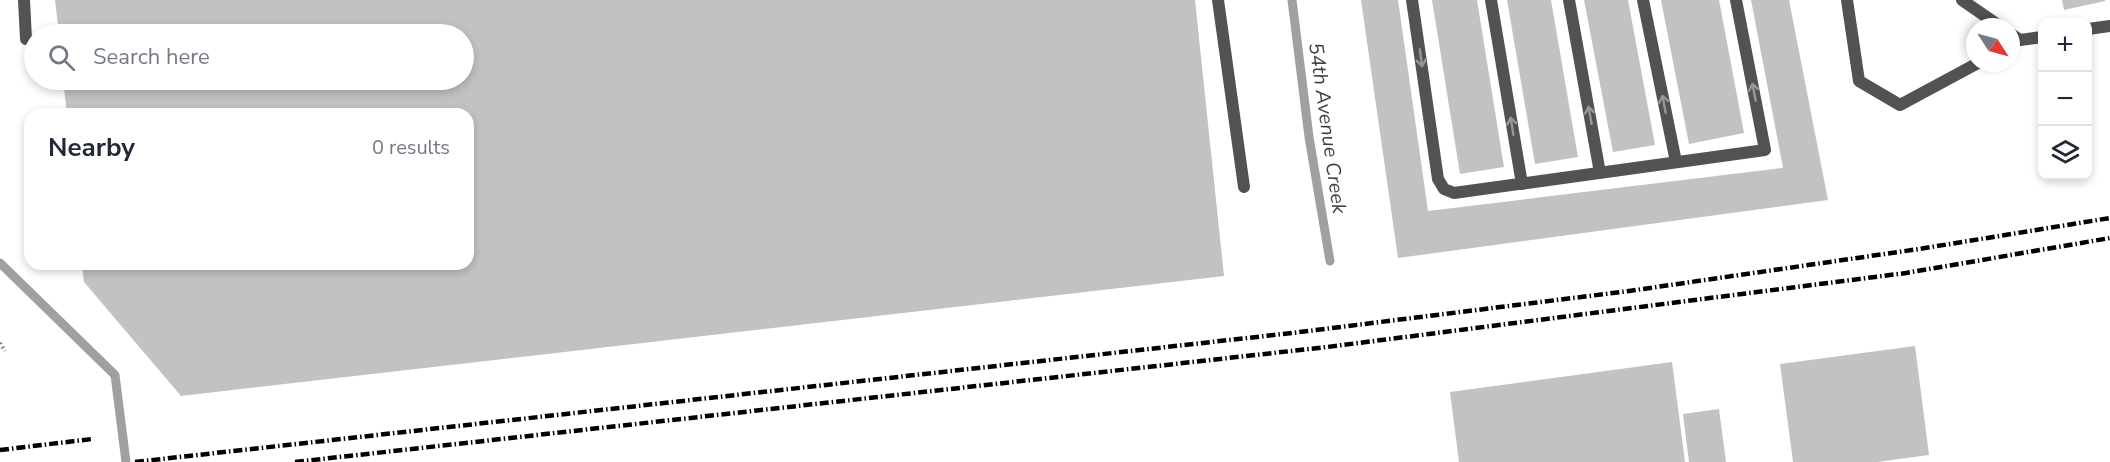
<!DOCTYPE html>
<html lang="en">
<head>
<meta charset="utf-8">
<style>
	body { margin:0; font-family:"Nunito Sans",sans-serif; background:#f6f6f7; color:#1f2937 }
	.controls { position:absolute; right:18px; top:18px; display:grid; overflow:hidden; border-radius:12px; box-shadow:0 3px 9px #0003 }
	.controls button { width:54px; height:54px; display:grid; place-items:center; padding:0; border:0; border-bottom:2px solid #e0e1e3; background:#fff; color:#1f2937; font:30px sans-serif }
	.compass { position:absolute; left:1966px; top:18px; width:54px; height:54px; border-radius:50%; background:#fff; box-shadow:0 3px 9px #0003; rotate:126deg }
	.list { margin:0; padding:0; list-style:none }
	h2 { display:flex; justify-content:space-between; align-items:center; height:78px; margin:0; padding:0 24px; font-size:26px }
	h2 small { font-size:20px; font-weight:400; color:#747a83 }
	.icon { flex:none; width:33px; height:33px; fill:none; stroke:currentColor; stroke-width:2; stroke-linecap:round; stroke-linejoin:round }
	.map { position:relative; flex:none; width:2110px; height:462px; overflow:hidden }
	.search { position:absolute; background:#fff; box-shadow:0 3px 9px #0003; left:24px; top:24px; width:450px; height:66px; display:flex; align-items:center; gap:15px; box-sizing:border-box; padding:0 21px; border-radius:33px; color:#747a83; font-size:22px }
	.panel { position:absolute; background:#fff; box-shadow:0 3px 9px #0003; left:24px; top:108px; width:450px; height:162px; border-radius:18px }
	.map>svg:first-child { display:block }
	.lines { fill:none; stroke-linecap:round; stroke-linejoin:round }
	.stream { stroke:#a0a0a0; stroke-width:9 }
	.building { fill:#c2c2c2 }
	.path { stroke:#747474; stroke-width:4; stroke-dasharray:1.5 3; stroke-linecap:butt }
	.service { stroke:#525252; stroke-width:12 }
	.rail { stroke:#000; stroke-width:4.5; stroke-dasharray:9 3 1.5 3; stroke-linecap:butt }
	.oneway { stroke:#979797 }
	.labels { text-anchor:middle; stroke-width:6; stroke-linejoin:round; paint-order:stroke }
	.water-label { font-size:20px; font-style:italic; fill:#414141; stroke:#fff }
</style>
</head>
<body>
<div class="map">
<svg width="2110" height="462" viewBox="0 0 2110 462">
	<rect width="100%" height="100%" fill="#fff"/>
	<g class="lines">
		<path class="stream" d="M 1292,0 L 1309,137 L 1330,261
			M 0,263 L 115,375 L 126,462"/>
	</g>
	<path class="building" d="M 55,0 L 1195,0 L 1224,276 L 181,396 L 84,282 L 82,264 L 468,264 L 468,114 L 67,114 L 63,80 L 464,80 L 464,34 L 59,34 Z
		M 1361,0 L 1398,0 L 1428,211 L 1783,168 L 1751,0 L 1789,0 L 1828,200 L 1398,258 Z
		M 1432,0 L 1477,0 L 1504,167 L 1460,174 Z
		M 1507,0 L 1551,0 L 1578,157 L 1535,164 Z
		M 1584,0 L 1628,0 L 1655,145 L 1613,152 Z
		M 1661,0 L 1719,0 L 1744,133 L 1689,144 Z
		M 2062,0 L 2105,0 L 2105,1 L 2064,10 Z
		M 1915,346 L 1929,455 L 1877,462 L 1793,462 L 1780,364 Z
		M 1672,362 L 1685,462 L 1459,462 L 1450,392 Z
		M 1719,409 L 1726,462 L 1689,462 L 1683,414 Z"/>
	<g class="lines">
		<path class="path" d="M 0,343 L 5,351"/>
		<path class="service" d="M 24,0 L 26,39
			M 1218,0 L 1244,187
			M 1412,0 L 1438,179 L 1444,189 L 1454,193 L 1765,150 L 1736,0
			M 1491,0 L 1522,184
			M 1569,0 L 1600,173
			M 1643,0 L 1676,162
			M 1847,0 L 1859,81 L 1900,105 L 1978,63
			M 1962,0 L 2001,27
			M 2088,29 L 2110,26
			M 2011,34 L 2020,40 L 2042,37"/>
		<path class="rail" d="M 0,450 L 92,439
			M 135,462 L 1292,333 L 1629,291 L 1919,249 L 2110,218
			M 295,462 L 1327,347 L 1906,273 L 2110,238"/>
	</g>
	<defs><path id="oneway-shaft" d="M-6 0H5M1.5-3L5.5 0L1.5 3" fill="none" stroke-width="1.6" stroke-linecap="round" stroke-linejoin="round" transform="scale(1.5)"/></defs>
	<g class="oneway">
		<use href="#oneway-shaft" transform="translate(1421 58) rotate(82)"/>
		<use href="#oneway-shaft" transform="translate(1754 92) rotate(-101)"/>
		<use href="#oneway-shaft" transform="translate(1664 104) rotate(-101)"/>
		<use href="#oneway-shaft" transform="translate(1590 115) rotate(-100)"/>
		<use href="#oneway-shaft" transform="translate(1512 126) rotate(-99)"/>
	</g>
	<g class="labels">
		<g class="water-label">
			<text transform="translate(1328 128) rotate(82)" y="7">54th Avenue Creek</text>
		</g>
	</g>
</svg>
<div class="controls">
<button>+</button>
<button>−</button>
<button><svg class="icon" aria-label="layers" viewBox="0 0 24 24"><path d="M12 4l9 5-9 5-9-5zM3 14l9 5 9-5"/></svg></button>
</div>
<svg class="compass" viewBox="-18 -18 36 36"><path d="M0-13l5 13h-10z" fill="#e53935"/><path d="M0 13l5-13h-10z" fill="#747a83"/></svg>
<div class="search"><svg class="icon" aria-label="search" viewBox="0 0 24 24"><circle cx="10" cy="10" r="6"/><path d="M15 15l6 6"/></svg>Search here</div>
<section class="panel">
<h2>Nearby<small>0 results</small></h2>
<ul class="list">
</ul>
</section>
</div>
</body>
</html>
